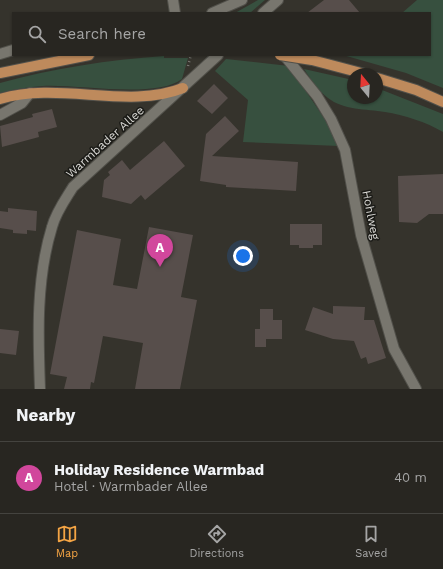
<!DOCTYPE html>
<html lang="en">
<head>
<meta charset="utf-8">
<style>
	body { margin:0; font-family:"Work Sans",sans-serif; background:#302e2a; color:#f1f3f6 }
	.compass { position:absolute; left:347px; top:68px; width:36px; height:36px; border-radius:50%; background:#282621; box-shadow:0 1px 3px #0004; rotate:342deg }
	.you { position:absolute; left:243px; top:256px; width:14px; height:14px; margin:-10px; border:3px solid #fff; border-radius:50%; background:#1a73e8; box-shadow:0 0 0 6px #1a73e833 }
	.badge { display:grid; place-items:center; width:26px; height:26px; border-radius:50%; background:#f4a444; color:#fff; font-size:13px; font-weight:700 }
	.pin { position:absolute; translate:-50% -33px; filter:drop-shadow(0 1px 2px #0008) }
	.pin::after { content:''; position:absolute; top:21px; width:14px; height:12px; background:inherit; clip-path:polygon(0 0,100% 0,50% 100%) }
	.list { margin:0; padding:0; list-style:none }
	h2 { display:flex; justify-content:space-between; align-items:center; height:52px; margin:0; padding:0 16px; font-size:17px }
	h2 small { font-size:13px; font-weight:400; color:#a5a5a5 }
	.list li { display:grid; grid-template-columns:26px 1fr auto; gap:12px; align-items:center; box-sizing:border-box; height:72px; padding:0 16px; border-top:1px solid #44433f }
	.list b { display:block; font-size:15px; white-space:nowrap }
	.list p { margin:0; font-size:13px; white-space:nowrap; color:#a5a5a5 }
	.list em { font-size:13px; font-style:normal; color:#a5a5a5 }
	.icon { flex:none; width:22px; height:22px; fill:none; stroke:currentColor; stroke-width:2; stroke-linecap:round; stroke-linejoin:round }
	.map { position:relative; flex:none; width:443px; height:389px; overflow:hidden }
	.search { position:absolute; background:#282621; box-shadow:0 1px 3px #0004; left:12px; right:12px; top:12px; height:44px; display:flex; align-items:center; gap:10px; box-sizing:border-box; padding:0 14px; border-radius:0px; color:#a5a5a5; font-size:15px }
	.sheet { height:124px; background:#282621 }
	nav { display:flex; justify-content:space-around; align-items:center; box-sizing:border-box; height:56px; border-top:1px solid #44433f; background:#282621; font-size:11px; color:#a5a5a5 }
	nav a { display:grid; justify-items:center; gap:2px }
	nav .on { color:#f4a444 }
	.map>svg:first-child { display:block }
	.green { fill:#37503f }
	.building { fill:#574e4b }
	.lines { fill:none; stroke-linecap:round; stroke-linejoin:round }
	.minor-casing { stroke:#51504a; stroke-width:12 }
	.major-casing { stroke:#51504a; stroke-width:12 }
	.path { stroke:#7a7873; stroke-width:2.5; stroke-dasharray:1 3; stroke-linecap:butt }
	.minor { stroke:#78766e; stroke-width:10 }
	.major { stroke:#be8a5c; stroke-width:10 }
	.major-bridge-casing { stroke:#51504a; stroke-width:12; stroke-linecap:butt }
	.major-bridge { stroke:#be8a5c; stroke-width:10 }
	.labels { text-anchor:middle; stroke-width:3; stroke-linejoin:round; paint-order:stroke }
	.street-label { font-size:12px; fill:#d9d8d4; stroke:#1b1b17 }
</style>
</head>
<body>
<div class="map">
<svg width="443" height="389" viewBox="0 0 443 389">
	<rect width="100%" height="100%" fill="#35332c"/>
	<path class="green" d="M 258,0 L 265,0 L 250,13 L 235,13 Z
		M 417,0 L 443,0 L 443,88 L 406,73 L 343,55 L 430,55 L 430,13 L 402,13 Z
		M 164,56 L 164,58 L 188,58 L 182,79 C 157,99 77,84 43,86 C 28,87 14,89 0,93 L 0,83 C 54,68 108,60 164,56 Z
		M 226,59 L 289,66 L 326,121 L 339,146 L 243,142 L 248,100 L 215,71 Z
		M 304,69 L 353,80 L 353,98 L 377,98 L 377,88 L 443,114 L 443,132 C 426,122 404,115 385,112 C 366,109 343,110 328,98 C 318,90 311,80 304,69 Z"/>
	<path class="building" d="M 324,0 L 349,0 L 360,13 L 307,13 Z
		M 214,84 L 228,98 L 212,114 L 197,101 Z
		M 52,109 L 57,127 L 38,132 L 39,137 L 2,147 L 0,126 L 33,117 L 32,114 Z
		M 225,116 L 239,131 L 212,156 L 298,162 L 296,191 L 226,187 L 226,185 L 200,181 L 206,134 Z
		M 164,141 L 185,166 L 145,200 L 141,195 L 131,204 L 102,197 L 104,180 L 110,175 L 108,172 L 122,160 L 130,170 Z
		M 443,174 L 443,214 L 429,214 L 417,223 L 399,222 L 398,176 Z
		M 8,208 L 37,211 L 36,231 L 27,230 L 27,234 L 13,233 L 13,230 L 0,228 L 0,211 L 8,212 Z
		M 290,224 L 322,224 L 322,245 L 313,245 L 313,248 L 299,248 L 299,245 L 290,245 Z
		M 149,227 L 193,235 L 181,297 L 197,300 L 180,389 L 135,389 L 143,343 L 103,336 L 94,383 L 91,382 L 90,389 L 64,389 L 67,377 L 50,374 L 77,230 L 121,239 L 113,285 L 137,289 Z
		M 333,306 L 365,307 L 364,320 L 374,320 L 386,358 L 368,364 L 366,357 L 361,359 L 354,341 L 333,339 L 305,330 L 313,307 L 333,314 Z
		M 260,309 L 273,309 L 273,320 L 282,320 L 282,339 L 266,339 L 266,347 L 255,347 L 255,329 L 260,329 Z
		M 0,329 L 19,331 L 16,355 L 0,353 Z"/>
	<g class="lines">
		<g class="minor-casing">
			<path id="minor" d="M 173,0 L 175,13
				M 212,13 L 242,0
				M 263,13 L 278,0
				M 0,54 L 13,50
				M 284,55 L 317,96 L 331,119 L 345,150 L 361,235 L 394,349 L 416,389
				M 0,115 L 22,103 L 30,93
				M 40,389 C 38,335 36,279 52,227 C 56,212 65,200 73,187 L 218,55"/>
		</g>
		<g class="major-casing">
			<path id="major" d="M 312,60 L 365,74
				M 0,73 L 89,55
				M 377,78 L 416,90 L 443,102
				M 0,99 C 59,81 128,110 183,88"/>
		</g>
		<path class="path" d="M 188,66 L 191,55"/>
		<use href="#minor" class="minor"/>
		<use href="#major" class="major"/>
		<g class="major-bridge-casing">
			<path id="major-bridge" d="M 280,55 L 312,60"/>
		</g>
		<use href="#major-bridge" class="major-bridge"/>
	</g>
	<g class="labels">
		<g class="street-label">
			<text transform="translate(105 142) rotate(-42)" y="4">Warmbader Allee</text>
			<text transform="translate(371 215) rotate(79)" y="4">Hohlweg</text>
		</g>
	</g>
</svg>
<svg class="compass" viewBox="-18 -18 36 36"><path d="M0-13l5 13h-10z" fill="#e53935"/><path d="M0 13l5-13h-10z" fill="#a5a5a5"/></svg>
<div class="you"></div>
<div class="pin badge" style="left:160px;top:267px;background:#d1479c">A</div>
<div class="search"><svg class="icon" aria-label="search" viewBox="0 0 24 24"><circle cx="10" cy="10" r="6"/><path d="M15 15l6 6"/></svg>Search here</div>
</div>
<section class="sheet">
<h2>Nearby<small></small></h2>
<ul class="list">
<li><span class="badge" style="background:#d1479c">A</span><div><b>Holiday Residence Warmbad</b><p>Hotel · Warmbader Allee</p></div><em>40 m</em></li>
</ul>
</section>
<nav>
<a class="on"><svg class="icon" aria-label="map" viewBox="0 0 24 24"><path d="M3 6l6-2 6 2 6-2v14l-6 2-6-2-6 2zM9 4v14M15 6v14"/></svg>Map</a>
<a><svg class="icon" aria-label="directions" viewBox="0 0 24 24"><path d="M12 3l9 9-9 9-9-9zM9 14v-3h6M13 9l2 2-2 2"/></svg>Directions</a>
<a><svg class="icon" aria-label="saved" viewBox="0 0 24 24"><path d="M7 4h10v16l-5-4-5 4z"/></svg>Saved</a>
</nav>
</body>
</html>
